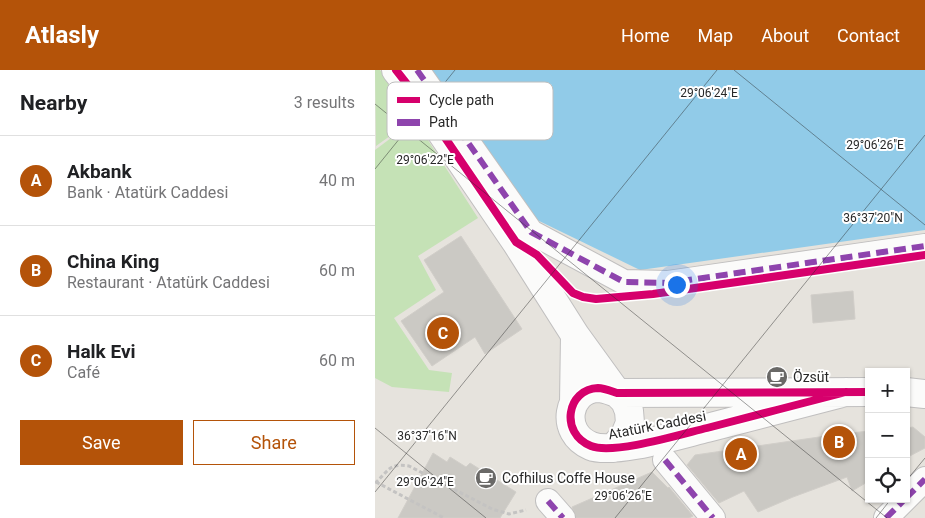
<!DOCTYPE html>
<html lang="en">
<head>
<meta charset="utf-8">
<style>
	body { margin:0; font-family:Roboto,sans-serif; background:#f6f6f6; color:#202124 }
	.controls { position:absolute; right:15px; bottom:15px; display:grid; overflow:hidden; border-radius:0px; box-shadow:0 1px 4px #0004 }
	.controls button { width:45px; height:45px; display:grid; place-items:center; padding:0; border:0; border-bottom:1px solid #e0e0e0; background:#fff; color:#202124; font:25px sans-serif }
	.you { position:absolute; left:301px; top:214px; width:18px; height:18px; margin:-12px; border:4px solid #fff; border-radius:50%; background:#1a73e8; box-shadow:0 0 0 8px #1a73e833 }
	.badge { display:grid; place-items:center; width:32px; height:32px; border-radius:50%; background:#b45309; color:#fff; font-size:16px; font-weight:700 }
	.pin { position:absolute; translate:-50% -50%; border:2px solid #fff; box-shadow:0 1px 5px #0006 }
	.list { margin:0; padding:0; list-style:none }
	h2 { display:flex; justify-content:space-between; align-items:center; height:65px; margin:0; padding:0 20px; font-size:21px }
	h2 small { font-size:16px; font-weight:400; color:#757577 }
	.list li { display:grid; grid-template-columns:32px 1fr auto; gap:15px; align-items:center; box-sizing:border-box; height:90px; padding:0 20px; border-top:1px solid #e0e0e0 }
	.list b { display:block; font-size:19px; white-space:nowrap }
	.list p { margin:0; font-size:16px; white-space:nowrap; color:#757577 }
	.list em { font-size:16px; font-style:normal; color:#757577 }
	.actions { display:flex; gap:10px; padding:15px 20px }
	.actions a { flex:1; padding:11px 0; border:1px solid #b45309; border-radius:0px; text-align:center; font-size:18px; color:#b45309 }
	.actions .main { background:#b45309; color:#fff }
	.icon { flex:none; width:28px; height:28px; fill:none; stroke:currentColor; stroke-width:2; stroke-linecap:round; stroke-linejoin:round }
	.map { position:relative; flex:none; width:550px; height:448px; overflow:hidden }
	header { display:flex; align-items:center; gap:30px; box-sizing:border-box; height:70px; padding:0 25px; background:#b45309; color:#fff }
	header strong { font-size:24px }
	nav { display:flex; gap:28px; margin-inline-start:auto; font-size:18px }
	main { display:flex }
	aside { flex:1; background:#fff }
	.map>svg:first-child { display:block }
	.green { fill:#c5e2b6 }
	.water { fill:#91cbe8 }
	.building { fill:#cbc9c4; stroke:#d1cec9 }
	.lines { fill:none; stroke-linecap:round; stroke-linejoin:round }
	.pedestrian-casing { stroke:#c0bfbf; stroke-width:26 }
	.tertiary-casing { stroke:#c0bfbf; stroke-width:30 }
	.path { stroke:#c4c3c2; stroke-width:3; stroke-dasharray:4 2.5; stroke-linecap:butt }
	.pedestrian { stroke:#fbfbfa; stroke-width:24 }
	.tertiary { stroke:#fbfbfa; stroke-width:28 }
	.quiet { stroke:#8e44ad; stroke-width:6; stroke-dasharray:12 6; stroke-linecap:butt }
	.cycleway-casing { stroke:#fff; stroke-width:11 }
	.cycleway { stroke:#d6006c; stroke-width:8 }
	.ticks { fill:none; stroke:#282828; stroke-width:1; stroke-opacity:0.45 }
	.labels { text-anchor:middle; stroke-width:4; stroke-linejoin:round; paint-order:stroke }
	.poi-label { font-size:14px; fill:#282828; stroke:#fff; text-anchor:start }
	.street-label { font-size:14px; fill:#282828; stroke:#fff }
	.key { fill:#fff; stroke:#bebebe; stroke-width:1 }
	.key-label { font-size:14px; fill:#282828 }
	.ticks-label { font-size:12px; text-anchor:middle; fill:#282828; stroke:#fff; stroke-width:4; stroke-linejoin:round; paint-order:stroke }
</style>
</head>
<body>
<header>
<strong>Atlasly</strong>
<nav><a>Home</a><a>Map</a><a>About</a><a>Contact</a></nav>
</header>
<main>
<aside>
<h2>Nearby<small>3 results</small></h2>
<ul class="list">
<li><span class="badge">A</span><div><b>Akbank</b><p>Bank · Atatürk Caddesi</p></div><em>40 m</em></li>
<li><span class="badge">B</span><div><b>China King</b><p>Restaurant · Atatürk Caddesi</p></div><em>60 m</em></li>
<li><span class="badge">C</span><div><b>Halk Evi</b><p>Café</p></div><em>60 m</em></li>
</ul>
<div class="actions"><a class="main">Save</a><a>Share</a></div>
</aside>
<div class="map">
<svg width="550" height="448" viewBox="0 0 550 448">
	<rect width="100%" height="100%" fill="#e6e3dd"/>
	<path class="green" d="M 0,0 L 5,0 L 40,48 L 1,76 Z
		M 40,50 L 103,148 L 43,186 L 61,220 L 19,248 L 54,300 L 77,303 L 74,322 L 17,317 L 0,308 L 0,80 Z"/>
	<path class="water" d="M 52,0 L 550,0 L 550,160 L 265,200 L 160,149 Z"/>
	<path class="building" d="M 86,166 L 147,259 L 110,284 L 100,267 L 57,296 L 26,251 L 69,222 L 49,190 Z
		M 478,221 L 480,249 L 438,253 L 436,225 Z
		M 538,357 L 550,367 L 550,378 L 531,388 L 531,358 Z
		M 494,361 L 494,411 L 477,421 L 472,407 L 418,427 L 383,442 L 369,421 L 344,433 L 312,395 L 320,385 L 458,365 Z
		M 58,383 L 72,392 L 75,387 L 91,397 L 95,393 L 141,422 L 125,448 L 23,448 Z
		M 277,402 L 293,418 L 294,417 L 318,446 L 314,448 L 201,448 L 197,437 Z"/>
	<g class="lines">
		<g class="pedestrian-casing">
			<path id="pedestrian" d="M 42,0 L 156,162 L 249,212 L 293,213 L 550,176
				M 290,390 L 338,448
				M 531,428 L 550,409
				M 173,431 L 188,448
				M 511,448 L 530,429"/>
		</g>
		<g class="tertiary-casing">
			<path id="tertiary" d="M 21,0 L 43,28 L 141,172 L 200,265 L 242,323 L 250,331 L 254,341 L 255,353 L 250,365 L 238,378
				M 471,322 C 425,334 378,346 332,358 C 307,364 238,385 216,376 C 184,363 192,319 223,318 C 229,318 236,321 242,323 L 494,322
				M 531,322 L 550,324
				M 199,333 L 200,265"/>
		</g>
		<path class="path" d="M 1,412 L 69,448
			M 0,413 C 14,401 13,393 34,396 L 117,439 L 134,444 L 151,440"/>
		<use href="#pedestrian" class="pedestrian"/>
		<use href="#tertiary" class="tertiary"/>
		<path class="quiet" d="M 42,0 L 156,162 L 249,212 L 293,213 L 550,176
			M 290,390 L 338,448
			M 531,428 L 550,409
			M 173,431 L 188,448
			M 511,448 L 530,429"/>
		<g class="cycleway-casing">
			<path id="cycleway" d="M 21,0 L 43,28 L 141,172 L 162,185 L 198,223 L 208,227 L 221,229 L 278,224 L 550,185
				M 471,322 C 425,334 378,346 332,358 C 307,364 238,385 216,376 C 184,363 192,319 223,318 C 229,318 236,321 242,323 L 494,322"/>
		</g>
		<use href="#cycleway" class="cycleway"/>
	</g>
	<path class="ticks" d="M 359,0 L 550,155M 0,34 L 512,448M 0,99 L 80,0M 0,358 L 111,448M 531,411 L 550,388M 0,422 L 342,0M 240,448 L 550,65M 501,448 L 516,429"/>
	<defs>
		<g id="cafe-disc" transform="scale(1.125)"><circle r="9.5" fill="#6a6967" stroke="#fff"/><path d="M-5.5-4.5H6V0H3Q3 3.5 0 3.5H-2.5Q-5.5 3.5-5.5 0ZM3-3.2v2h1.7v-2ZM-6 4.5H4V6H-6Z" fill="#fff"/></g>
	</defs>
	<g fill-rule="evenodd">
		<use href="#cafe-disc" x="402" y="307"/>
		<use href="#cafe-disc" x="111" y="408"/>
	</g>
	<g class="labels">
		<g class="poi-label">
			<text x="418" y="312">Özsüt</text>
			<text x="127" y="413">Cofhilus Coffe House</text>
		</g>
		<g class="street-label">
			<text transform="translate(282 355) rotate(-11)" y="5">Atatürk Caddesi</text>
		</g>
	</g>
	<rect x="12" y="12" width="166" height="58" rx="8" class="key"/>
	<rect x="22" y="27" width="23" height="6" fill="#d6006c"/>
	<rect x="22" y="49" width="23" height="7" fill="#8e44ad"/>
	<g class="key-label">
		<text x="54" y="35">Cycle path</text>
		<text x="54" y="57">Path</text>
	</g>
	<g class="ticks-label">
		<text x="334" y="27">29°06'24"E</text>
		<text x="500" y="79">29°06'26"E</text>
		<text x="50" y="94">29°06'22"E</text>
		<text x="498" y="152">36°37'20"N</text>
		<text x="52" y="370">36°37'16"N</text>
		<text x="50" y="416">29°06'24"E</text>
		<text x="248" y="430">29°06'26"E</text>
	</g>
</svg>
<div class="controls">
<button>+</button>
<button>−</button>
<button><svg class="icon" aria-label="locate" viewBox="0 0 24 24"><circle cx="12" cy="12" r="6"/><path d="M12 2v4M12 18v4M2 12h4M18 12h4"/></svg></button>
</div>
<div class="you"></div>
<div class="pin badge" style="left:366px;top:384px">A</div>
<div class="pin badge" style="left:464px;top:372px">B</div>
<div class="pin badge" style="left:68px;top:263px">C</div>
</div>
</main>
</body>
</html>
